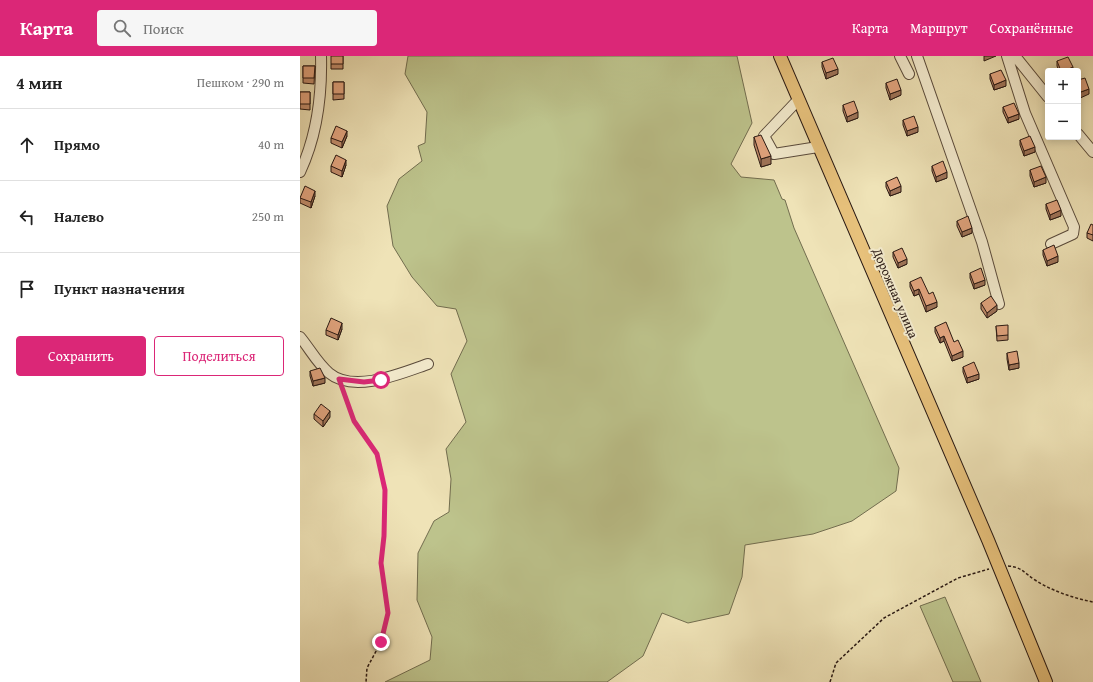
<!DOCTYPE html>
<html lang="ru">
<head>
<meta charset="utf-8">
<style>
	body { margin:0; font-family:"Gentium Book Plus",serif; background:#f6f6f6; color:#222 }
	.controls { position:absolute; right:12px; top:12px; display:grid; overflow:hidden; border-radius:4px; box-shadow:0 2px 10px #0003 }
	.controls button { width:36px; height:36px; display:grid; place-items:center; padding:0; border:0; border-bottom:1px solid #e0e0e0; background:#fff; color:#222; font:20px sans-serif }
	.stop { position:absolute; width:12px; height:12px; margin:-9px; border:3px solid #db2777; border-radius:50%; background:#fff }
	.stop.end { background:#db2777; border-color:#fff; box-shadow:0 1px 4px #0008 }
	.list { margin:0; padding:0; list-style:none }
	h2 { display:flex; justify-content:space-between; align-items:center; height:52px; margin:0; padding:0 16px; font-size:17px }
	h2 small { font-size:13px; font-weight:400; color:#767676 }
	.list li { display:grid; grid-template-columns:26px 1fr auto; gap:12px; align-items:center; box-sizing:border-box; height:72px; padding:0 16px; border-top:1px solid #e0e0e0 }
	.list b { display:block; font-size:15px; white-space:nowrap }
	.list em { font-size:13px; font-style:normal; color:#767676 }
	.actions { display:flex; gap:8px; padding:12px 16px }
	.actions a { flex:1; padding:9px 0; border:1px solid #db2777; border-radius:4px; text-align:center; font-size:14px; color:#db2777 }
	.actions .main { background:#db2777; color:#fff }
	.icon { flex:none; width:22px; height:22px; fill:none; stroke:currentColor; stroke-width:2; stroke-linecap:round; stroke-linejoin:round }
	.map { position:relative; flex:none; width:793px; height:626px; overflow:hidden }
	header { display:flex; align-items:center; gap:24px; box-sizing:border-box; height:56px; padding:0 20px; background:#db2777; color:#fff }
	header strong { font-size:19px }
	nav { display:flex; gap:22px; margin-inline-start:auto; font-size:14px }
	.search { width:280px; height:36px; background:#f6f6f6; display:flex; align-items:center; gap:10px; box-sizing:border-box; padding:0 14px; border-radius:4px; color:#767676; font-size:15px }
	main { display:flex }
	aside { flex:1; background:#fff }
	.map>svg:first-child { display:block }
	.green { fill:#bdc38c; stroke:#726d4f }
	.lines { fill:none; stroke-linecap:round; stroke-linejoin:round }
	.minor-casing { stroke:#594a3b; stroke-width:12 }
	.major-casing { stroke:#271712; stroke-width:14 }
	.path { stroke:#271712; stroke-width:1.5; stroke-dasharray:3 2; stroke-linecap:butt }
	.minor { stroke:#f5edd0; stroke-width:10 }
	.major { stroke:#e8c27c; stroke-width:12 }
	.wall { fill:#c38e6d; stroke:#271712 }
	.shaded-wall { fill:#9f7459; stroke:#271712 }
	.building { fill:#e3a57f; stroke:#271712 }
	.route { stroke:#db2777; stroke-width:5 }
	.labels { text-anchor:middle; stroke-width:4; stroke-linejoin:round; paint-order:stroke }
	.street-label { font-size:13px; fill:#271712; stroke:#f5edd0 }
</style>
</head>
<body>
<header>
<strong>Карта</strong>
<div class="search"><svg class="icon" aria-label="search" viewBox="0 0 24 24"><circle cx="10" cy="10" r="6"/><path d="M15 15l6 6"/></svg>Поиск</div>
<nav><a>Карта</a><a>Маршрут</a><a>Сохранённые</a></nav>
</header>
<main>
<aside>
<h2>4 мин<small>Пешком · 290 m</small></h2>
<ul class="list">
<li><svg class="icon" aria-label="ahead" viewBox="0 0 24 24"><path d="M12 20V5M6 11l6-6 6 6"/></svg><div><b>Прямо</b></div><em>40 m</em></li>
<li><svg class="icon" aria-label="left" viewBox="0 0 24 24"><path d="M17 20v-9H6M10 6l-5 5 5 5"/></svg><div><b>Налево</b></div><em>250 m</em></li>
<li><svg class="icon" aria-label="arrive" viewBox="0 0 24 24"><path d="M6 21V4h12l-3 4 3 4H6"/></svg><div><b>Пункт назначения</b></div></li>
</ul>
<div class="actions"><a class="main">Сохранить</a><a>Поделиться</a></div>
</aside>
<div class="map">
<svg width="793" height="626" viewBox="0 0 793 626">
	<rect width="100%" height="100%" fill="#efe3b7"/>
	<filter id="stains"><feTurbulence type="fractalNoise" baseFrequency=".005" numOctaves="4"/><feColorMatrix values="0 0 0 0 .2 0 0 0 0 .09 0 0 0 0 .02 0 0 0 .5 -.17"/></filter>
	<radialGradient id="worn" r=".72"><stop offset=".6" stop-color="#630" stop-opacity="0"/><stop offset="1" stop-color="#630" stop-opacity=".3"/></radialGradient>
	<path class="green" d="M 108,0 L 437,0 L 452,67 L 431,108 L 441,121 L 474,124 L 482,143 L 485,144 L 494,172 L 599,412 L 596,435 L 552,465 L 513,478 L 445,489 L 442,521 L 429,558 L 388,567 L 362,557 L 343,600 L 307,626 L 85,626 L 130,604 L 132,581 L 117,544 L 118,497 L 134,465 L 149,456 L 151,423 L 146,393 L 166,366 L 151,318 L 167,285 L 156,253 L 137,250 L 112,221 L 93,190 L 87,150 L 99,123 L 122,105 L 118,90 L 125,87 L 127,56 L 105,18 Z
		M 645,541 L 681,626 L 653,626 L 620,550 Z"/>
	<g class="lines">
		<g class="minor-casing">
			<path id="minor" d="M 600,0 L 609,18
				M 617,0 L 682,186 L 699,248
				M 707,0 L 725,57 L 774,171 L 773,178 L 751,188
				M 715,0 L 748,41
				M 498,44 L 464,80 L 474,98 L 518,91
				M 778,78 L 793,96
				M 0,116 C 17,80 22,40 21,0
				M 0,281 C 10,293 17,307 29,317 C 54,338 102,317 128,308"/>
		</g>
		<g class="major-casing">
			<path id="major" d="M 480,0 L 688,484 L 746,626"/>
		</g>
		<path class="path" d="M 42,333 L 54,365 L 77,398 L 85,434 L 84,480 L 81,507 L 88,557 L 81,586 L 67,612 L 66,626
			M 708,510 C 722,511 724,517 735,524 C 752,535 773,542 793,546
			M 530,626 L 536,607 L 584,562 L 658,522 L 689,513"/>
		<use href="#minor" class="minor"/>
		<use href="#major" class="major"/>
	</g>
	<path class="wall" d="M 43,0 L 43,13 L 31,13 L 31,8 Z
		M 757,5 L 773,15 L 759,15 L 757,10 Z
		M 522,6 L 538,18 L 526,23 L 522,11 Z
		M 3,10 L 15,10 L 14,28 L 3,27 Z
		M 690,18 L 706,30 L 694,34 L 690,23 Z
		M 33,26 L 44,26 L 44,43 L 33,44 Z
		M 586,27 L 601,39 L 590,44 L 586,32 Z
		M 0,36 L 10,36 L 10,54 L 0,53 Z
		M 543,49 L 558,62 L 547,66 L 543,55 Z
		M 703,51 L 719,63 L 708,67 L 703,56 Z
		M 603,64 L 618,76 L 607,80 L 603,69 Z
		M 47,80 L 42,92 L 31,87 L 31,82 Z
		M 454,81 L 471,108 L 461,111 L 454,89 Z
		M 720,84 L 735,96 L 724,100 L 720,89 Z
		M 46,109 L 42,121 L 31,116 L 31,110 Z
		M 632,110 L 647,122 L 636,126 L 632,115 Z
		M 730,114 L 746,127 L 734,131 L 730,120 Z
		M 586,126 L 601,136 L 590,140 L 586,131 Z
		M 15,140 L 11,152 L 0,147 L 0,141 Z
		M 746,148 L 761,160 L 750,164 L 746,153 Z
		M 657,165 L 672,177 L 662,181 L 657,170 Z
		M 793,169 L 793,185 L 787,182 L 787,177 Z
		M 743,194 L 758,206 L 747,210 L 743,199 Z
		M 593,196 L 607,208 L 598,212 L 593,201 Z
		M 670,217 L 685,229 L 674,233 L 670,222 Z
		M 610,226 L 629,238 L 637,251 L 626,256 L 619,238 L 614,240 L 610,231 Z
		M 681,247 L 697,255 L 687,262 L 681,253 Z
		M 696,270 L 708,279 L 708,284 L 697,285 Z
		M 635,271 L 654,286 L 663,301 L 652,305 L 644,285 L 640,287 L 635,276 Z
		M 42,273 L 38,284 L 26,279 L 26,274 Z
		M 707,297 L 719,312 L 709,314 L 707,303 Z
		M 663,311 L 679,323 L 667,327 L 663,316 Z
		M 10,315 L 25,327 L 13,330 L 10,320 Z
		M 14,358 L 30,361 L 23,371 L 14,363 Z"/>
	<path class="shaded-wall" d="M 684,0 L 696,0 L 684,5 Z
		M 773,11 L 773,15 L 764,15 Z
		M 538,13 L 538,18 L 526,23 L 526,17 Z
		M 706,24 L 706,30 L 694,34 L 694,29 Z
		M 789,33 L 789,38 L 778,43 L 778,37 Z
		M 601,34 L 601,39 L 590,44 L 590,38 Z
		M 558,56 L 558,62 L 547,66 L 547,61 Z
		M 719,58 L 719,63 L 708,67 L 708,62 Z
		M 618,71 L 618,76 L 607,80 L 607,75 Z
		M 47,75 L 47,80 L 42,92 L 42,86 Z
		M 735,91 L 735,96 L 724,100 L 724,95 Z
		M 471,100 L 471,108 L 461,111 L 461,103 Z
		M 46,104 L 46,109 L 42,121 L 42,115 Z
		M 647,116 L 647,122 L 636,126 L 636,121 Z
		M 746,121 L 746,127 L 734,131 L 734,126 Z
		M 601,130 L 601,136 L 590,140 L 590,135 Z
		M 15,135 L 15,140 L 11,152 L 11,146 Z
		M 761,154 L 761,160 L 750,164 L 750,159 Z
		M 672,172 L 672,177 L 662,181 L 662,176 Z
		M 758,200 L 758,206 L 747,210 L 747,205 Z
		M 607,203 L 607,208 L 598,212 L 598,207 Z
		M 685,224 L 685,229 L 674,233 L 674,228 Z
		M 619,233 L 619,238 L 614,240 L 614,235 Z
		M 637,246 L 637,251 L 626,256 L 626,250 Z
		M 697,249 L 697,255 L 687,262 L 687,257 Z
		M 42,267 L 42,273 L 38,284 L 38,279 Z
		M 644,280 L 644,285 L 640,287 L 640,282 Z
		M 663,295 L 663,301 L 652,305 L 652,300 Z
		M 719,307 L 719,312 L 709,314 L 709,309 Z
		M 679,318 L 679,323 L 667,327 L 667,322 Z
		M 25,322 L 25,327 L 13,330 L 13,325 Z
		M 30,355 L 30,361 L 23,371 L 23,365 Z"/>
	<path class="building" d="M 31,0 L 43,0 L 43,8 L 31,8 Z
		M 768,1 L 773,11 L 764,15 L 761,15 L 757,5 Z
		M 533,2 L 538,13 L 526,17 L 522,6 Z
		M 3,10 L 15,10 L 14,22 L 3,22 Z
		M 701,14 L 706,24 L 694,29 L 690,18 Z
		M 785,22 L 789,33 L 778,37 L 778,24 Z
		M 597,23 L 601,34 L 590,38 L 586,27 Z
		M 33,26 L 44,26 L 44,38 L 33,38 Z
		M 0,36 L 10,36 L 10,48 L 0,48 Z
		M 554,45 L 558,56 L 547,61 L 543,49 Z
		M 714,47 L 719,58 L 708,62 L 703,51 Z
		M 614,60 L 618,71 L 607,75 L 603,64 Z
		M 36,70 L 47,75 L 42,86 L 31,82 Z
		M 461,79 L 471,100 L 461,103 L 454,81 Z
		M 730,80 L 735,91 L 724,95 L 720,84 Z
		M 36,99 L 46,104 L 42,115 L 31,110 Z
		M 643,105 L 647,116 L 636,121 L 632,110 Z
		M 741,110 L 746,121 L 734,126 L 730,114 Z
		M 597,121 L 601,130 L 590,135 L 586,126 Z
		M 5,130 L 15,135 L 11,146 L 0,142 Z
		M 757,144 L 761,154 L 750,159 L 746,148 Z
		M 668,160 L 672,172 L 662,176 L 657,165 Z
		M 791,168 L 793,169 L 793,179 L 787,177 Z
		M 754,189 L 758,200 L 747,205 L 743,194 Z
		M 602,192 L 607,203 L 598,207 L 593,196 Z
		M 681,212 L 685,224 L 674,228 L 670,217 Z
		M 621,221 L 629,238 L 633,236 L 637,246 L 626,250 L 619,233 L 614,235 L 610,226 Z
		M 691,240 L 697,249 L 687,257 L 681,247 Z
		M 31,262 L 42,267 L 38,279 L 26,274 Z
		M 646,266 L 654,286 L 658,284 L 663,295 L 652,300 L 644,280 L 640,282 L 635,271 Z
		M 708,269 L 708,279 L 697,280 L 696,270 Z
		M 717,295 L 719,307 L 709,309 L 707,297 Z
		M 674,306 L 679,318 L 667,322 L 663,311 Z
		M 20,312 L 25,322 L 13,325 L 10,315 Z
		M 21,348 L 30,355 L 23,365 L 14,358 Z"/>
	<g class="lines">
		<path class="route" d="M 81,586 L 88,557 L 81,507 L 84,480 L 85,434 L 77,398 L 54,365 L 39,323 L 64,326 L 81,324"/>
	</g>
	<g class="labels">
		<g class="street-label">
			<text transform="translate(596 237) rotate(67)" y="5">Дорожная улица</text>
		</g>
	</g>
	<rect width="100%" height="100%" filter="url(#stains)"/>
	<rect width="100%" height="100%" fill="url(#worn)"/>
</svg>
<div class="controls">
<button>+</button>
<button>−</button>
</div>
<div class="stop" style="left:81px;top:324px"></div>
<div class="stop end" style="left:81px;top:586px"></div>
</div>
</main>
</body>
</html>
